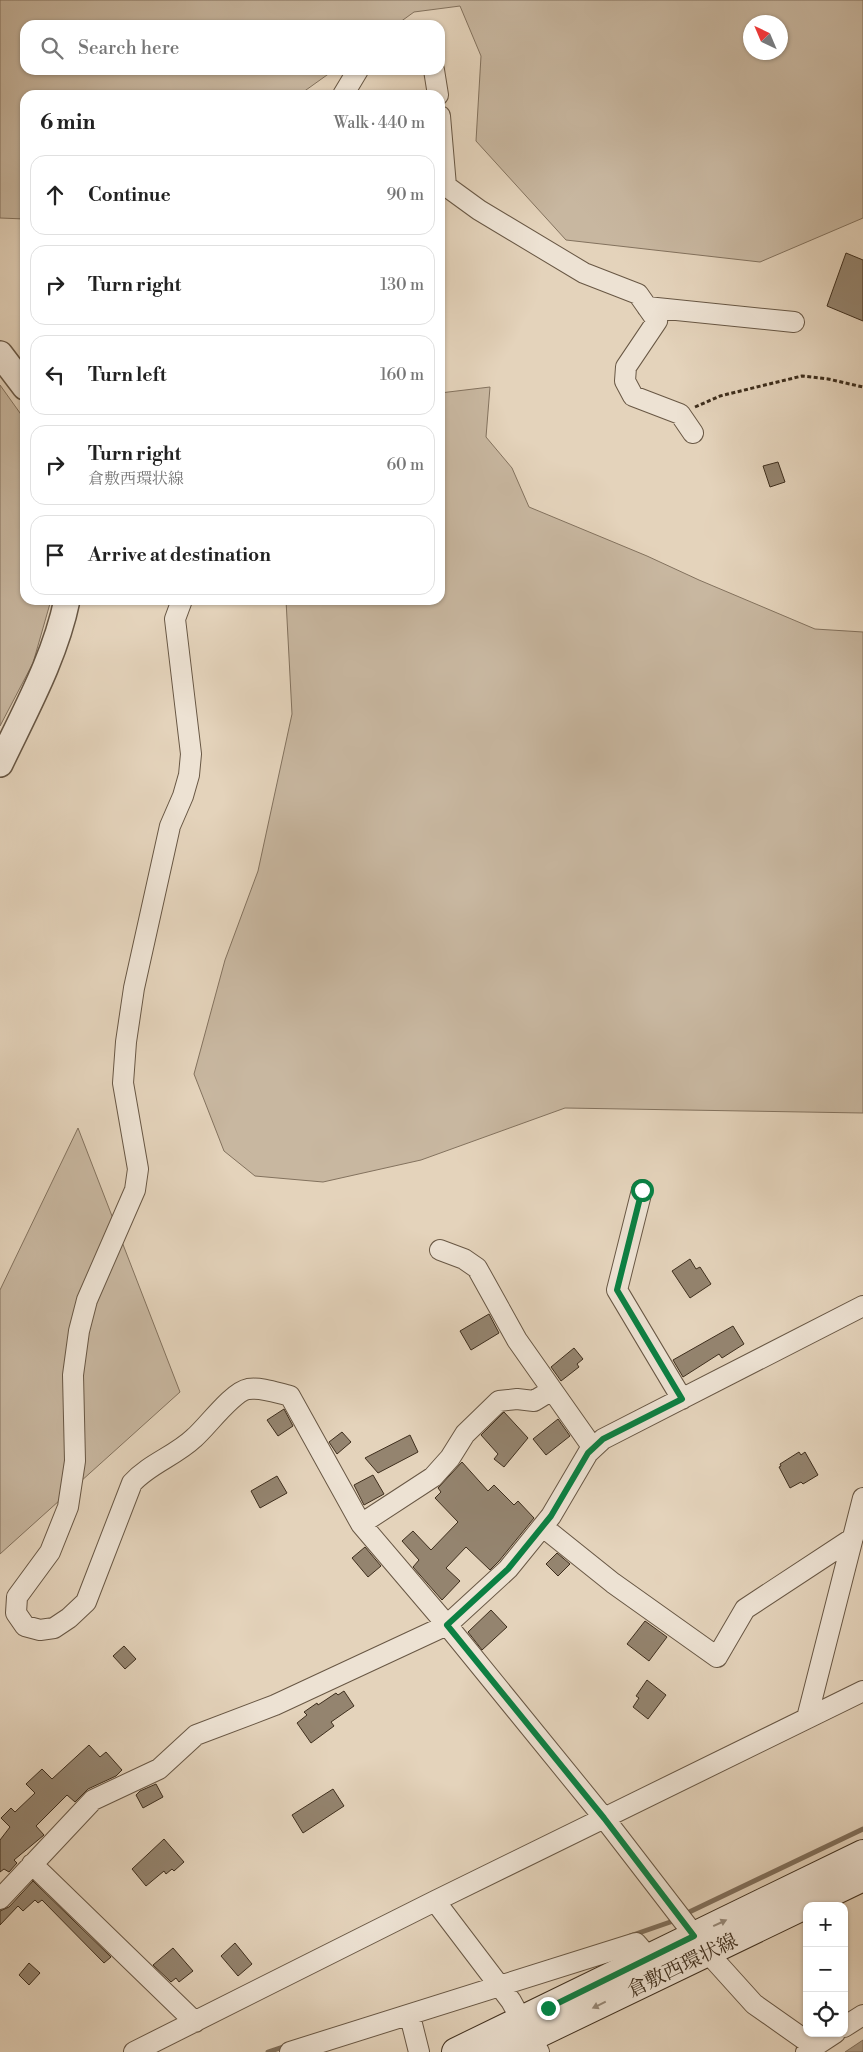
<!DOCTYPE html>
<html lang="en">
<head>
<meta charset="utf-8">
<style>
	body { margin:0; font-family:"Libre Bodoni","Noto Serif JP",serif; background:#f2f2f2; color:#222 }
	.controls { position:absolute; right:15px; bottom:15px; display:grid; overflow:hidden; border-radius:10px; box-shadow:0 1px 4px #0004 }
	.controls button { width:45px; height:45px; display:grid; place-items:center; padding:0; border:0; border-bottom:1px solid #e0e0e0; background:#fff; color:#222; font:25px sans-serif }
	.compass { position:absolute; left:743px; top:15px; width:45px; height:45px; border-radius:50%; background:#fff; box-shadow:0 1px 4px #0004; rotate:316deg }
	.stop { position:absolute; width:15px; height:15px; margin:-11px; border:4px solid #0b8043; border-radius:50%; background:#fff }
	.stop.end { background:#0b8043; border-color:#fff; box-shadow:0 1px 5px #0008 }
	.list { margin:0; padding:0; list-style:none }
	h2 { display:flex; justify-content:space-between; align-items:center; height:65px; margin:0; padding:0 20px; font-size:21px }
	h2 small { font-size:16px; font-weight:400; color:#767676 }
	.list li { display:grid; grid-template-columns:32px 1fr auto; gap:15px; align-items:center; box-sizing:border-box; height:80px; margin:0 10px 10px; padding:0 10px; border:1px solid #e0e0e0; border-radius:15px }
	.list b { display:block; font-size:19px; white-space:nowrap }
	.list p { margin:0; font-size:16px; white-space:nowrap; color:#767676 }
	.list em { font-size:16px; font-style:normal; color:#767676 }
	.icon { flex:none; width:28px; height:28px; fill:none; stroke:currentColor; stroke-width:2; stroke-linecap:round; stroke-linejoin:round }
	.map { position:relative; flex:none; width:863px; height:2052px; overflow:hidden }
	.search { position:absolute; background:#fff; box-shadow:0 1px 4px #0004; left:20px; top:20px; width:425px; height:55px; display:flex; align-items:center; gap:12px; box-sizing:border-box; padding:0 18px; border-radius:15px; color:#767676; font-size:19px }
	.panel { position:absolute; background:#fff; box-shadow:0 1px 4px #0004; left:20px; top:90px; width:425px; height:515px; border-radius:15px }
	.map>svg:first-child { display:block }
	.green { fill:#c8b7a0; stroke:#83725e; fill-rule:evenodd }
	.water { fill:#ac9b85; stroke:#806f5b }
	.lines { fill:none; stroke-linecap:round; stroke-linejoin:round }
	.stream { stroke:#806f5b; stroke-width:5 }
	.building { fill:#94846f; stroke:#3e2e1d }
	.minor-casing { stroke:#685744; stroke-width:22 }
	.tertiary-casing { stroke:#685744; stroke-width:28 }
	.secondary-casing { stroke:#3e2e1d; stroke-width:30 }
	.path { stroke:#3e2e1d; stroke-width:3; stroke-dasharray:4 2.5; stroke-linecap:butt }
	.minor { stroke:#ede2d3; stroke-width:20 }
	.tertiary { stroke:#ede2d3; stroke-width:25 }
	.secondary { stroke:#ede2d3; stroke-width:28 }
	.oneway { fill:#968878 }
	.route { stroke:#0b8043; stroke-width:6 }
	.labels { text-anchor:middle; stroke-width:4.5; stroke-linejoin:round; paint-order:stroke }
	.street-label { font-size:20px; fill:#3e2e1d; stroke:#ede2d3 }
</style>
</head>
<body>
<div class="map">
<svg width="863" height="2052" viewBox="0 0 863 2052">
	<rect width="100%" height="100%" fill="#e4d3bb"/>
	<filter id="stains"><feTurbulence type="fractalNoise" baseFrequency=".004" numOctaves="4"/><feColorMatrix values="0 0 0 0 .2 0 0 0 0 .09 0 0 0 0 .02 0 0 0 .5 -.17"/></filter>
	<radialGradient id="worn" r=".72"><stop offset=".6" stop-color="#630" stop-opacity="0"/><stop offset="1" stop-color="#630" stop-opacity=".3"/></radialGradient>
	<path class="green" d="M 0,0 L 863,0 L 863,218 L 760,262 L 566,240 L 476,141 L 481,56 L 460,6 L 414,12 L 396,25 L 25,25 L 25,70 L 334,70 L 299,95 L 25,95 L 25,219 L 0,218 ZM 780,22 L 780,52 L 750,52 L 750,22 Z
		M 0,385 L 25,420 L 25,600 L 51,600 L 33,663 L 0,726 Z
		M 490,387 L 486,437 L 512,468 L 529,507 L 647,556 L 699,580 L 815,629 L 863,632 L 863,1113 L 565,1108 L 421,1160 L 323,1182 L 255,1176 L 224,1151 L 194,1074 L 225,960 L 258,871 L 292,714 L 286,600 L 440,600 L 440,393 Z
		M 78,1128 L 180,1392 L 0,1554 L 0,1290 Z"/>
	<path class="water" d="M 863,2040 L 863,2052 L 845,2052 Z"/>
	<g class="lines">
		<path class="stream" d="M 683,1915 L 863,1829
			M 630,1936 L 676,1920
			M 268,2052 L 286,2046"/>
	</g>
	<path class="building" d="M 846,253 L 863,260 L 863,321 L 827,306 Z
		M 778,462 L 785,482 L 770,487 L 763,466 Z
		M 690,1259 L 696,1269 L 700,1267 L 711,1284 L 690,1298 L 672,1271 Z
		M 489,1314 L 499,1333 L 471,1350 L 460,1331 Z
		M 733,1326 L 744,1344 L 722,1358 L 719,1354 L 683,1377 L 673,1360 Z
		M 574,1348 L 583,1359 L 577,1364 L 579,1367 L 561,1381 L 551,1367 Z
		M 284,1409 L 293,1426 L 278,1436 L 267,1420 Z
		M 504,1412 L 528,1438 L 504,1467 L 494,1459 L 498,1454 L 481,1435 Z
		M 558,1419 L 570,1436 L 546,1455 L 533,1439 Z
		M 342,1432 L 351,1442 L 337,1454 L 329,1442 Z
		M 410,1435 L 418,1452 L 378,1473 L 365,1458 Z
		M 799,1452 L 801,1455 L 805,1452 L 818,1475 L 803,1484 L 801,1482 L 790,1488 L 779,1467 L 781,1466 L 780,1464 Z
		M 462,1462 L 488,1491 L 494,1485 L 514,1505 L 518,1501 L 534,1518 L 499,1561 L 490,1570 L 466,1547 L 446,1568 L 460,1581 L 442,1600 L 413,1567 L 419,1560 L 402,1541 L 413,1531 L 431,1550 L 458,1522 L 435,1498 L 441,1492 L 438,1488 Z
		M 373,1475 L 384,1494 L 364,1505 L 354,1485 Z
		M 277,1476 L 287,1493 L 260,1508 L 251,1491 Z
		M 365,1547 L 381,1566 L 368,1577 L 352,1558 Z
		M 557,1553 L 570,1564 L 558,1576 L 546,1564 Z
		M 491,1610 L 507,1627 L 482,1650 L 468,1632 Z
		M 645,1621 L 667,1637 L 649,1661 L 627,1644 Z
		M 124,1646 L 136,1659 L 125,1669 L 113,1656 Z
		M 647,1680 L 666,1695 L 648,1719 L 633,1707 L 639,1698 L 636,1696 Z
		M 344,1691 L 354,1706 L 331,1722 L 334,1726 L 311,1743 L 297,1723 L 307,1715 L 304,1712 L 317,1703 L 318,1705 L 336,1693 L 338,1695 Z
		M 89,1745 L 100,1757 L 106,1752 L 122,1770 L 116,1776 L 88,1789 L 75,1802 L 67,1795 L 36,1826 L 44,1835 L 14,1860 L 17,1863 L 9,1872 L 4,1869 L 0,1872 L 0,1840 L 10,1827 L 1,1818 L 11,1808 L 15,1812 L 35,1793 L 26,1784 L 42,1769 L 52,1779 Z
		M 156,1784 L 163,1797 L 143,1808 L 136,1795 L 140,1791 Z
		M 333,1789 L 344,1806 L 303,1833 L 292,1815 Z
		M 164,1839 L 184,1862 L 174,1871 L 172,1869 L 166,1874 L 164,1871 L 146,1886 L 132,1869 Z
		M 33,1881 L 111,1957 L 104,1963 L 42,1900 L 38,1903 L 35,1900 L 23,1911 L 18,1906 L 0,1925 L 0,1911 L 9,1907 Z
		M 235,1943 L 252,1964 L 238,1976 L 221,1956 Z
		M 173,1948 L 193,1971 L 179,1982 L 176,1978 L 171,1982 L 153,1965 Z
		M 29,1963 L 40,1973 L 29,1985 L 19,1975 Z"/>
	<g class="lines">
		<g class="minor-casing">
			<path id="minor" d="M 434,70 L 438,95
				M 343,95 L 358,70
				M 440,116 L 446,186 L 479,210 L 584,273 L 638,294 L 657,321 L 626,367 L 625,381 L 633,396 L 680,414 L 693,433
				M 647,307 L 794,322
				M 182,600 L 175,619 L 191,754 L 189,775 L 183,796 L 170,826 L 134,988 L 126,1042 L 123,1083 L 138,1169 L 135,1190 L 87,1300 L 79,1331 L 73,1375 L 75,1461 L 68,1507 L 50,1552 L 17,1597 L 16,1613 L 25,1626 L 40,1630 L 54,1628 L 69,1618 L 86,1602 L 132,1483 C 149,1464 175,1456 194,1438 C 207,1427 232,1392 248,1389 C 262,1387 277,1393 290,1396 L 361,1524 L 447,1625 L 604,1818 L 708,1953 L 754,2004 L 815,2047
				M 642,1190 L 617,1290 L 682,1399
				M 440,1250 L 464,1259 L 477,1268 L 517,1340 L 593,1448
				M 361,1524 L 433,1477 L 450,1458 L 465,1434 L 499,1401 L 517,1399 L 534,1401 L 552,1390
				M 543,1527 L 613,1583 L 717,1657 L 745,1609 L 853,1538
				M 807,1718 L 863,1498
				M 32,1864 L 195,2022
				M 0,1899 L 93,1800 L 159,1769 L 196,1735 L 275,1705 L 447,1625 L 508,1569 L 551,1516 L 588,1453 L 603,1439 L 863,1306
				M 435,1901 L 511,2001 L 539,2052
				M 410,2016 L 419,2052
				M 844,2027 L 863,2015
				M 134,2052 L 435,1901 L 863,1691
				M 290,2052 L 636,1943 L 649,1958
				M 806,2052 L 835,2033"/>
		</g>
		<g class="tertiary-casing">
			<path id="tertiary" d="M 0,354 L 25,387
				M 0,764 C 25,711 55,658 67,600"/>
		</g>
		<g class="secondary-casing">
			<path id="secondary" d="M 456,2052 L 863,1854
				M 500,2052 L 863,1877"/>
		</g>
		<path class="path" d="M 695,407 L 720,396 L 802,376 L 828,379 L 863,387"/>
		<use href="#minor" class="minor"/>
		<use href="#tertiary" class="tertiary"/>
		<use href="#secondary" class="secondary"/>
	</g>
	<defs><path id="oneway-solid" d="M-6-.8H1V-3.2L6.5 0L1 3.2V.8H-6Z" transform="scale(1.25)"/></defs>
	<g class="oneway">
		<use href="#oneway-solid" transform="translate(720 1923) rotate(-25)"/>
		<use href="#oneway-solid" transform="translate(599 2005) rotate(154)"/>
	</g>
	<g class="lines">
		<path class="route" d="M 548,2008 L 694,1936 L 604,1818 L 447,1625 L 508,1569 L 551,1516 L 588,1453 L 603,1439 L 682,1399 L 617,1290 L 642,1190"/>
	</g>
	<g class="labels">
		<g class="street-label">
			<text transform="translate(682 1965) rotate(-26)" y="7">倉敷西環状線</text>
		</g>
	</g>
	<rect width="100%" height="100%" filter="url(#stains)"/>
	<rect width="100%" height="100%" fill="url(#worn)"/>
</svg>
<div class="controls">
<button>+</button>
<button>−</button>
<button><svg class="icon" aria-label="locate" viewBox="0 0 24 24"><circle cx="12" cy="12" r="6"/><path d="M12 2v4M12 18v4M2 12h4M18 12h4"/></svg></button>
</div>
<svg class="compass" viewBox="-18 -18 36 36"><path d="M0-13l5 13h-10z" fill="#e53935"/><path d="M0 13l5-13h-10z" fill="#767676"/></svg>
<div class="stop" style="left:642px;top:1190px"></div>
<div class="stop end" style="left:548px;top:2008px"></div>
<div class="search"><svg class="icon" aria-label="search" viewBox="0 0 24 24"><circle cx="10" cy="10" r="6"/><path d="M15 15l6 6"/></svg>Search here</div>
<section class="panel">
<h2>6 min<small>Walk · 440 m</small></h2>
<ul class="list">
<li><svg class="icon" aria-label="ahead" viewBox="0 0 24 24"><path d="M12 20V5M6 11l6-6 6 6"/></svg><div><b>Continue</b></div><em>90 m</em></li>
<li><svg class="icon" aria-label="right" viewBox="0 0 24 24"><path d="M7 20v-9h11M14 6l5 5-5 5"/></svg><div><b>Turn right</b></div><em>130 m</em></li>
<li><svg class="icon" aria-label="left" viewBox="0 0 24 24"><path d="M17 20v-9H6M10 6l-5 5 5 5"/></svg><div><b>Turn left</b></div><em>160 m</em></li>
<li><svg class="icon" aria-label="right" viewBox="0 0 24 24"><path d="M7 20v-9h11M14 6l5 5-5 5"/></svg><div><b>Turn right</b><p>倉敷西環状線</p></div><em>60 m</em></li>
<li><svg class="icon" aria-label="arrive" viewBox="0 0 24 24"><path d="M6 21V4h12l-3 4 3 4H6"/></svg><div><b>Arrive at destination</b></div></li>
</ul>
</section>
</div>
</body>
</html>
